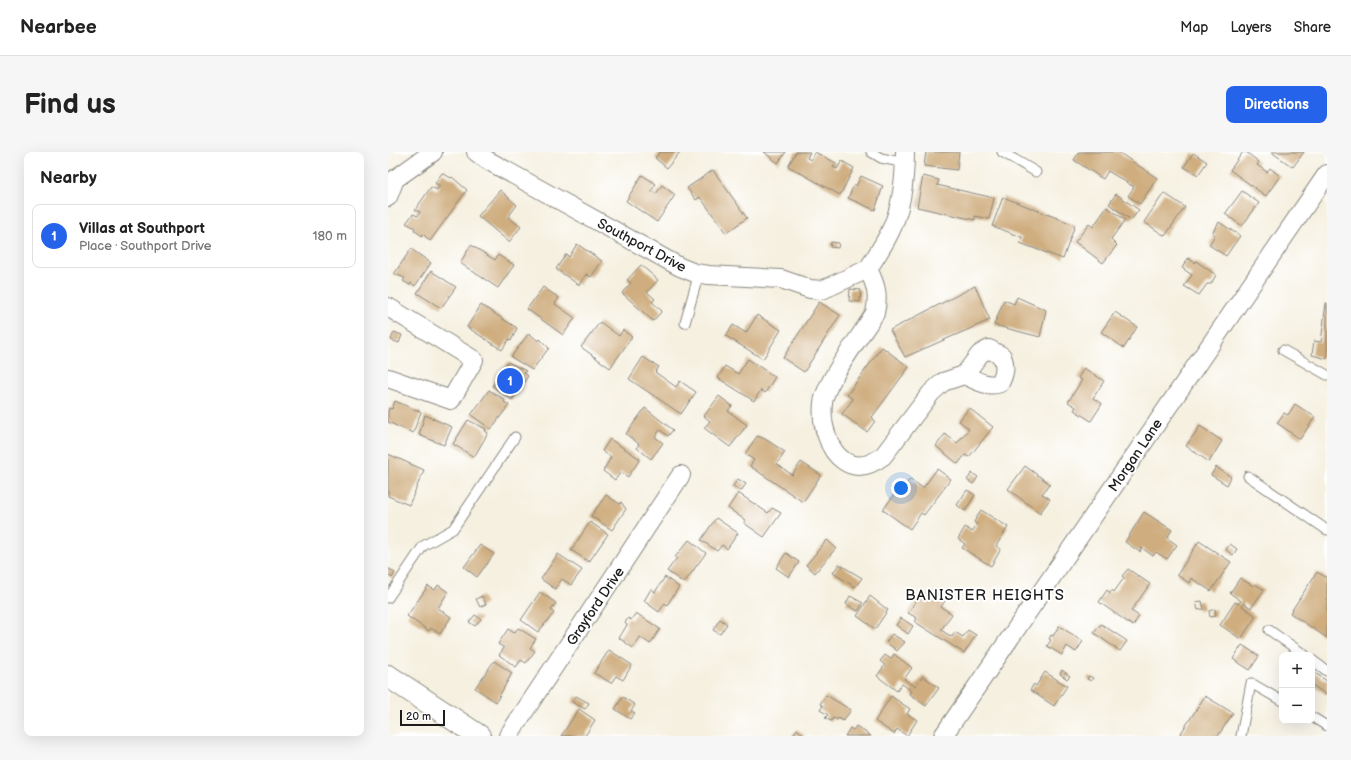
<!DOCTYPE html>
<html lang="en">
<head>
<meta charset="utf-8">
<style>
	body { margin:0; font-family:"Balsamiq Sans",sans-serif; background:#f6f6f6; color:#222 }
	.controls { position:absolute; right:12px; bottom:12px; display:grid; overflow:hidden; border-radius:8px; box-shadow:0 4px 16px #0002 }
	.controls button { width:36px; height:36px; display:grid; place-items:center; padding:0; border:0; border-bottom:1px solid #e0e0e0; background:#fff; color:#222; font:20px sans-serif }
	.scale { position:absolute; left:12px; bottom:10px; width:45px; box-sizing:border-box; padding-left:4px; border:2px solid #1c1c1c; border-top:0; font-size:11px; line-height:14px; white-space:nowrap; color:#1c1c1c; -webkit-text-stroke:3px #fff; paint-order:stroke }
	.you { position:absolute; left:513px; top:336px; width:14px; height:14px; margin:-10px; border:3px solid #fff; border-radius:50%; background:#1a73e8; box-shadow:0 0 0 6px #1a73e833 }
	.badge { display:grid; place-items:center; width:26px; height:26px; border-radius:50%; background:#2563eb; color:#fff; font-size:13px; font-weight:700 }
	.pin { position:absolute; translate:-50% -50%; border:2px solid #fff; box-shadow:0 1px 4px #0006 }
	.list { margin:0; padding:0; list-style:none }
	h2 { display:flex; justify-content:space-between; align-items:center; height:52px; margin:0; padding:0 16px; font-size:17px }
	h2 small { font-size:13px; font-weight:400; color:#767676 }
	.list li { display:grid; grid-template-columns:26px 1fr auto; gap:12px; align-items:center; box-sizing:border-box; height:64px; margin:0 8px 8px; padding:0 8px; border:1px solid #e0e0e0; border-radius:8px }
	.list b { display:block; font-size:15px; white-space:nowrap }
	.list p { margin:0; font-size:13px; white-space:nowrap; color:#767676 }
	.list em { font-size:13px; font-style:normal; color:#767676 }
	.map { position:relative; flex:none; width:939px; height:584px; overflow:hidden; border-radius:8px }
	header { display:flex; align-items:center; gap:24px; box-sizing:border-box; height:56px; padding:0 20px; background:#fff; border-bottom:1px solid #e0e0e0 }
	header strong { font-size:19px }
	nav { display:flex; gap:22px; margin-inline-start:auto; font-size:14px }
	.intro { display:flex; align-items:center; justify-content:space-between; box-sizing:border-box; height:96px; padding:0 24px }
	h1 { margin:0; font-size:28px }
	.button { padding:10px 18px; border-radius:8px; background:#2563eb; color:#fff; font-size:14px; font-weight:700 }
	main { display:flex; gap:24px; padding:0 24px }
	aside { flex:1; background:#fff; border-radius:8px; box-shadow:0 4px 16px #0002 }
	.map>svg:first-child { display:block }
	.building { fill:#cfad7f }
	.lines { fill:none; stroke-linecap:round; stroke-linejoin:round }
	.service-casing { stroke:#88867e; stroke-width:11 }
	.minor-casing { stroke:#88867e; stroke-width:20 }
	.tertiary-casing { stroke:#88867e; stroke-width:24 }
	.service { stroke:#fff; stroke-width:9 }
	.minor { stroke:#fff; stroke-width:18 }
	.tertiary { stroke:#fff; stroke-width:22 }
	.labels { text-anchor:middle; stroke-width:4; stroke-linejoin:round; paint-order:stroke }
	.street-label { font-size:14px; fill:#1c1c1c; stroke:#fff }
	.neighbourhood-label { font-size:15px; letter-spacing:1px; fill:#1c1c1c; stroke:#fff }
</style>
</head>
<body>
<header>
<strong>Nearbee</strong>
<nav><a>Map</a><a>Layers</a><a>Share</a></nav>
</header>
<div class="intro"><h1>Find us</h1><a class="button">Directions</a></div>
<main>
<aside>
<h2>Nearby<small></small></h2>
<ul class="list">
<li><span class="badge">1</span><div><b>Villas at Southport</b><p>Place · Southport Drive</p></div><em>180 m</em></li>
</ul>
</aside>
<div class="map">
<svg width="939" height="584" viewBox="0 0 939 584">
	<rect width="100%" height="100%" fill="#fff"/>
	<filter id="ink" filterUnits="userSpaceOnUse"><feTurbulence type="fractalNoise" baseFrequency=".025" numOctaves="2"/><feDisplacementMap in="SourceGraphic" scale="8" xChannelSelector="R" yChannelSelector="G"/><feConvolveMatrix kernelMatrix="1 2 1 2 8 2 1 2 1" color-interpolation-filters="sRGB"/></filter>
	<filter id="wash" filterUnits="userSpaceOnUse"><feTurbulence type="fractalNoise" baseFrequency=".012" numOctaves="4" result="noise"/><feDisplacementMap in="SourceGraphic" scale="16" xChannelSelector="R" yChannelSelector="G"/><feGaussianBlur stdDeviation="0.9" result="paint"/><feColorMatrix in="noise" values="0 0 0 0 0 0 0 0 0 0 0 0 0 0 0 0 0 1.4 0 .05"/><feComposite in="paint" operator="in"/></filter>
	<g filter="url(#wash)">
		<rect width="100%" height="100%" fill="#f5f0e0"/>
		<g id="blocks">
			<path class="building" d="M 272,0 L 292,0 L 279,16 L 267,6 Z
				M 376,0 L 398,0 L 390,11 Z
				M 408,0 L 422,0 L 419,6 L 423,8 L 427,0 L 448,11 L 445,15 L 449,17 L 454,9 L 466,16 L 452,43 L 400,14 Z
				M 538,0 L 571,0 L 569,18 L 536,14 Z
				M 691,0 L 730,0 L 769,26 L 752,52 L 740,44 L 746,35 L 720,19 L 715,27 L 686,8 Z
				M 855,0 L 858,0 L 871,10 L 869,13 L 879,20 L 882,16 L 892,24 L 878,44 L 842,18 Z
				M 883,0 L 916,0 L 905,15 Z
				M 805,1 L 819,10 L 810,23 L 796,15 Z
				M 325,18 L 359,66 L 338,81 L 312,45 L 308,48 L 299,36 Z
				M 54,21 L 63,26 L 64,25 L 79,38 L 42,89 L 35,82 L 34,84 L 26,78 L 27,76 L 18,71 L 25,62 L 30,64 L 32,60 L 27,58 L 43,35 L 49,38 L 50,36 L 52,34 L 47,31 Z
				M 254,23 L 268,32 L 263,39 L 268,42 L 274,33 L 287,43 L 269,70 L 238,49 Z
				M 473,24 L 495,34 L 487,58 L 460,46 L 466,33 L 468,34 Z
				M 535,24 L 551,28 L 549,33 L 606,46 L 601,67 L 587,64 L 587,68 L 529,55 Z
				M 112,38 L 129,53 L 120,65 L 133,75 L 121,90 L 90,64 Z
				M 854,39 L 871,51 L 854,74 L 837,62 Z
				M 776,41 L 797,55 L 777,84 L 756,70 Z
				M 728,42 L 751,58 L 743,68 L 721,52 Z
				M 615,45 L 687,73 L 675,107 L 632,91 L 634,85 L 604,74 Z
				M 719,55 L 737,68 L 723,87 L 729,93 L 715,111 L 687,90 L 701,72 L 705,75 Z
				M 831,70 L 852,84 L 838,104 L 821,93 L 827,83 L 824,81 Z
				M 443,90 L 451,91 L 450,96 L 442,95 Z
				M 189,92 L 214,109 L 203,125 L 198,122 L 191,133 L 168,117 L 178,102 L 181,105 Z
				M 83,93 L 107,108 L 110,103 L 126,113 L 110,136 L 72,111 Z
				M 23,97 L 43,111 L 27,134 L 23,131 L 22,133 L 15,129 L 17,126 L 6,122 Z
				M 800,106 L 807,111 L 808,109 L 828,123 L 823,132 L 819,132 L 811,143 L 796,134 L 804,123 L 794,116 Z
				M 253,113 L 270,128 L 259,140 L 267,147 L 264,150 L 274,159 L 265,169 L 234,141 L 243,131 L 239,128 Z
				M 43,119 L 68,135 L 53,156 L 29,141 Z
				M 587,134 L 602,168 L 517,205 L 502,178 Z
				M 155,135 L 171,146 L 167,152 L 187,166 L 175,183 L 139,157 Z
				M 462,137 L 473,138 L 472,150 L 461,149 Z
				M 629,145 L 658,158 L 652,185 L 606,173 L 616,148 L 626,152 Z
				M 431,150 L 452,163 L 416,220 L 395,206 Z
				M 938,151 L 939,151 L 939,207 L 924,203 L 926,189 L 933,190 Z
				M 93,153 L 129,176 L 123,189 L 121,187 L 114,198 L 79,175 Z
				M 727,160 L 749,175 L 736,196 L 713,180 Z
				M 369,163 L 393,178 L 375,207 L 338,184 L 345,173 L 358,181 Z
				M 212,170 L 231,184 L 235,178 L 244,185 L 222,216 L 193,195 Z
				M 6,180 L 14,183 L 11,191 L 3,188 Z
				M 141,181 L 150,189 L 152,187 L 161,196 L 144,218 L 123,205 Z
				M 494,195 L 521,215 L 484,265 L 487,269 L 479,280 L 454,262 L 465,247 L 459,243 Z
				M 255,205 L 271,215 L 267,220 L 288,235 L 292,229 L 308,240 L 293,262 L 241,227 Z
				M 360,207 L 387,225 L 377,241 L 373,238 L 366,249 L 330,226 L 337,214 L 350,222 Z
				M 120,210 L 138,219 L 136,221 L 140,224 L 124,248 L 104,234 Z
				M 696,216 L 716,229 L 705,246 L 714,252 L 703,269 L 686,258 L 688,255 L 680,250 L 694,228 L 690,226 Z
				M 101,238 L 117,248 L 116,250 L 121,253 L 103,277 L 83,263 Z
				M 331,244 L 344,254 L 340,259 L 359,273 L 342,295 L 316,276 L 322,269 L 316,264 Z
				M 7,249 L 33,260 L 25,281 L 0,270 L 0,260 L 1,256 L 4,257 Z
				M 907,252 L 927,265 L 912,287 L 889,271 L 896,261 L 900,263 Z
				M 257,256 L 285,278 L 280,284 L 272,278 L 267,285 L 275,291 L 263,307 L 249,296 L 251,292 L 238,282 Z
				M 581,256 L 605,275 L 581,305 L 577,303 L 570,312 L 548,294 L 557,282 L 569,291 L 581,277 L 571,269 Z
				M 37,263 L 64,275 L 56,293 L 31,283 Z
				M 80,268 L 98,277 L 97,279 L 100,281 L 86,305 L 65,292 Z
				M 812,274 L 834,289 L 821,310 L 798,294 Z
				M 369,284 L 377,287 L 397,300 L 389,312 L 404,323 L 413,310 L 433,323 L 415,350 L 362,314 L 366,308 L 357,302 Z
				M 222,287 L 252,307 L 240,325 L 233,320 L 227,328 L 215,319 L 223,305 L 214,299 Z
				M 0,302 L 36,318 L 21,353 L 0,344 Z
				M 637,314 L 662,332 L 654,342 L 662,347 L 652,361 L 620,337 Z
				M 828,315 L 843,325 L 839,333 L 823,323 Z
				M 549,317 L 563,327 L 536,363 L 533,361 L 522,377 L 495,358 L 509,339 L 512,341 L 522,327 L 535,336 Z
				M 584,321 L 590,325 L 585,332 L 579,328 Z
				M 350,327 L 358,332 L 353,339 L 345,334 Z
				M 579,338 L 587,343 L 577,359 L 569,353 Z
				M 350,341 L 380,361 L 384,356 L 393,361 L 376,385 L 356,371 L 357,368 L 340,356 Z
				M 218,343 L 232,352 L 233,350 L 238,357 L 224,378 L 203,364 Z
				M 593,358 L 620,375 L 608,394 L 613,397 L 603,414 L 574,396 L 577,392 L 570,387 L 577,375 L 584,380 L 589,372 L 586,370 Z
				M 756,360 L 784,378 L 779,386 L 789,393 L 779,407 L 768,400 L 765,404 L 754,396 L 752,400 L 737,390 Z
				M 328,366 L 350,381 L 339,397 L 334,393 L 329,399 L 313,388 Z
				M 202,370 L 220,382 L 201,410 L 183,398 Z
				M 301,388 L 318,401 L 296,431 L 279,419 L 289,406 L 287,405 Z
				M 439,388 L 448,396 L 427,421 L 418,413 Z
				M 811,389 L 843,410 L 823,439 L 803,426 L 801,431 L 789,423 Z
				M 842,392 L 849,397 L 845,403 L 838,398 Z
				M 92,393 L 106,402 L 89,425 L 76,415 Z
				M 398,401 L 411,410 L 401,425 L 388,416 Z
				M 170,402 L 194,418 L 183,433 L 174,427 L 167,437 L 153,427 Z
				M 451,412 L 474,426 L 467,435 L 445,421 Z
				M 0,416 L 7,421 L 4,426 L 0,423 Z
				M 740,417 L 762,432 L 743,459 L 751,464 L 745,474 L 711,450 L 719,438 L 722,441 L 724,438 L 726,440 L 736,426 L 734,424 Z
				M 929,420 L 939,426 L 939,486 L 902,461 Z
				M 277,425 L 291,435 L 279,453 L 277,451 L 271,460 L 256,449 L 263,437 L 267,440 Z
				M 852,426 L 865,434 L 867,432 L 876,438 L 863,456 L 856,451 L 854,454 L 868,464 L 853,487 L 832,473 L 847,450 L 850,452 L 853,449 L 842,441 Z
				M 50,433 L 60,440 L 50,456 L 63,465 L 52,482 L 43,476 L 41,479 L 19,464 L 40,434 L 47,438 Z
				M 549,438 L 560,444 L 553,455 L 564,462 L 553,478 L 564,485 L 567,480 L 575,485 L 580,478 L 588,483 L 576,501 L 527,470 L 529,466 L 520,461 L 533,441 L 538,445 L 540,442 L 545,445 Z
				M 152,440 L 168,451 L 163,458 L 166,461 L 150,480 L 133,468 Z
				M 94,444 L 98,452 L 92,455 L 88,447 Z
				M 462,444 L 475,451 L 470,459 L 458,452 Z
				M 482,444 L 500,458 L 487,477 L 469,464 Z
				M 814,449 L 816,457 L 810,458 L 808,450 Z
				M 827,457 L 828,464 L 822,465 L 821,459 Z
				M 248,461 L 272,477 L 262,492 L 252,485 L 245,496 L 231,486 L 239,473 L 237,471 L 240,466 L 243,468 Z
				M 87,463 L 93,467 L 87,474 L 81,470 Z
				M 513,466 L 525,474 L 520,482 L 508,473 Z
				M 332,467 L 339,472 L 332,482 L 325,478 Z
				M 713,472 L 739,489 L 732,499 L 706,481 Z
				M 671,474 L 695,489 L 688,500 L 679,494 L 674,503 L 659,494 L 663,488 L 661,487 L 663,483 L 665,484 Z
				M 130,476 L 148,487 L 142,496 L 147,499 L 138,511 L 133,508 L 128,515 L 111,503 L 116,496 L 110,492 L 120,477 L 126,481 Z
				M 504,482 L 517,490 L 509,499 L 498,490 Z
				M 854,493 L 871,504 L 862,518 L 845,507 Z
				M 221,498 L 244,513 L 235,528 L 228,524 L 223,531 L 206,521 Z
				M 506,502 L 524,516 L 516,527 L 527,534 L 535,524 L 551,536 L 538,554 L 522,542 L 524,539 L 514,532 L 509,539 L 489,524 L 497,513 L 492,509 L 497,503 L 503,507 Z
				M 106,509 L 124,521 L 108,550 L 87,536 Z
				M 674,518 L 682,524 L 679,527 L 672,522 Z
				M 924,519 L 939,529 L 939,543 L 924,533 Z
				M 657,520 L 679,534 L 666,554 L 642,538 L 646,532 L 648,534 Z
				M 701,524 L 705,526 L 703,529 L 699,527 Z
				M 438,543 L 463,558 L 455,569 L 450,566 L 449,568 L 445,566 L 443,569 L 437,566 L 440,563 L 432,558 L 435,554 L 432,552 Z
				M 188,544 L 201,551 L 197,557 L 184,550 Z
				M 503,544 L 522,557 L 519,562 L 529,568 L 519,584 L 509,577 L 506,582 L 487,569 Z
				M 817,544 L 845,561 L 830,584 L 791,584 Z
				M 235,545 L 247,553 L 243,559 L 247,561 L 242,567 L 227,557 Z
				M 191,557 L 207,568 L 197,584 L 173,584 Z
				M 468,574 L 483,584 L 457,584 L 462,576 L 465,578 Z
				M 409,577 L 417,584 L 404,584 Z"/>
		</g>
	</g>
	<g filter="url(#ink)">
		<use href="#blocks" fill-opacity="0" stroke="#88867e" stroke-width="1"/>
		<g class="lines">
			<g class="service-casing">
				<path id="service" d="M 483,0 L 493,6 L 517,11
					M 614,0 L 648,20
					M 297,171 L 311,121
					M 895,198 L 939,223
					M 860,324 L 939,378
					M 0,446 L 35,394 L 65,377 L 127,285
					M 881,478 L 917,503
					M 924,508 L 939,519
					M 924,565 L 939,574
					M 853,584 L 863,531 L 894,549"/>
			</g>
			<g class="minor-casing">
				<path id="minor" d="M 88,0 L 99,8 L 292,115 L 307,121 L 321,123 L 393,127 L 422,137 L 434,138 L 480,117
					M 0,45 L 7,27 L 45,0
					M 480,117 C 488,133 491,143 487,161 C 475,181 437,230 435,251 C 434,261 435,274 439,284 C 442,294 447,303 456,309 C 469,318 483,313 495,304 L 543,241 L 555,230 L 576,223 C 588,228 599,236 612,231 C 617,221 618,214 614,204 L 601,197 L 592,202 L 576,223
					M 480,117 C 487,106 495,94 501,82 C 514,57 517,28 517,0
					M 0,155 L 86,208 L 63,248 L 0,226
					M 120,584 L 293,323
					M 555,584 L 939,22"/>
			</g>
			<g class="tertiary-casing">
				<path id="tertiary" d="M 0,524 L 91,584"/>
			</g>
			<use href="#service" class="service"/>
			<use href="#minor" class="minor"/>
			<use href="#tertiary" class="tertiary"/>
		</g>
	</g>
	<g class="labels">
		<g class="street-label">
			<text transform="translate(254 93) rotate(28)" y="5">Southport Drive</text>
			<text transform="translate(747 303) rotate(-56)" y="5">Morgan Lane</text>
			<text transform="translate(207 454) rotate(-56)" y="5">Grayford Drive</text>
		</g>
		<g class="neighbourhood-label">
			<text x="597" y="448">BANISTER HEIGHTS</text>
		</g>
	</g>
</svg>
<div class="controls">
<button>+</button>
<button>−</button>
</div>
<div class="scale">20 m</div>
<div class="you"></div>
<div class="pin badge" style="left:122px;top:229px">1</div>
</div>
</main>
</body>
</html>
